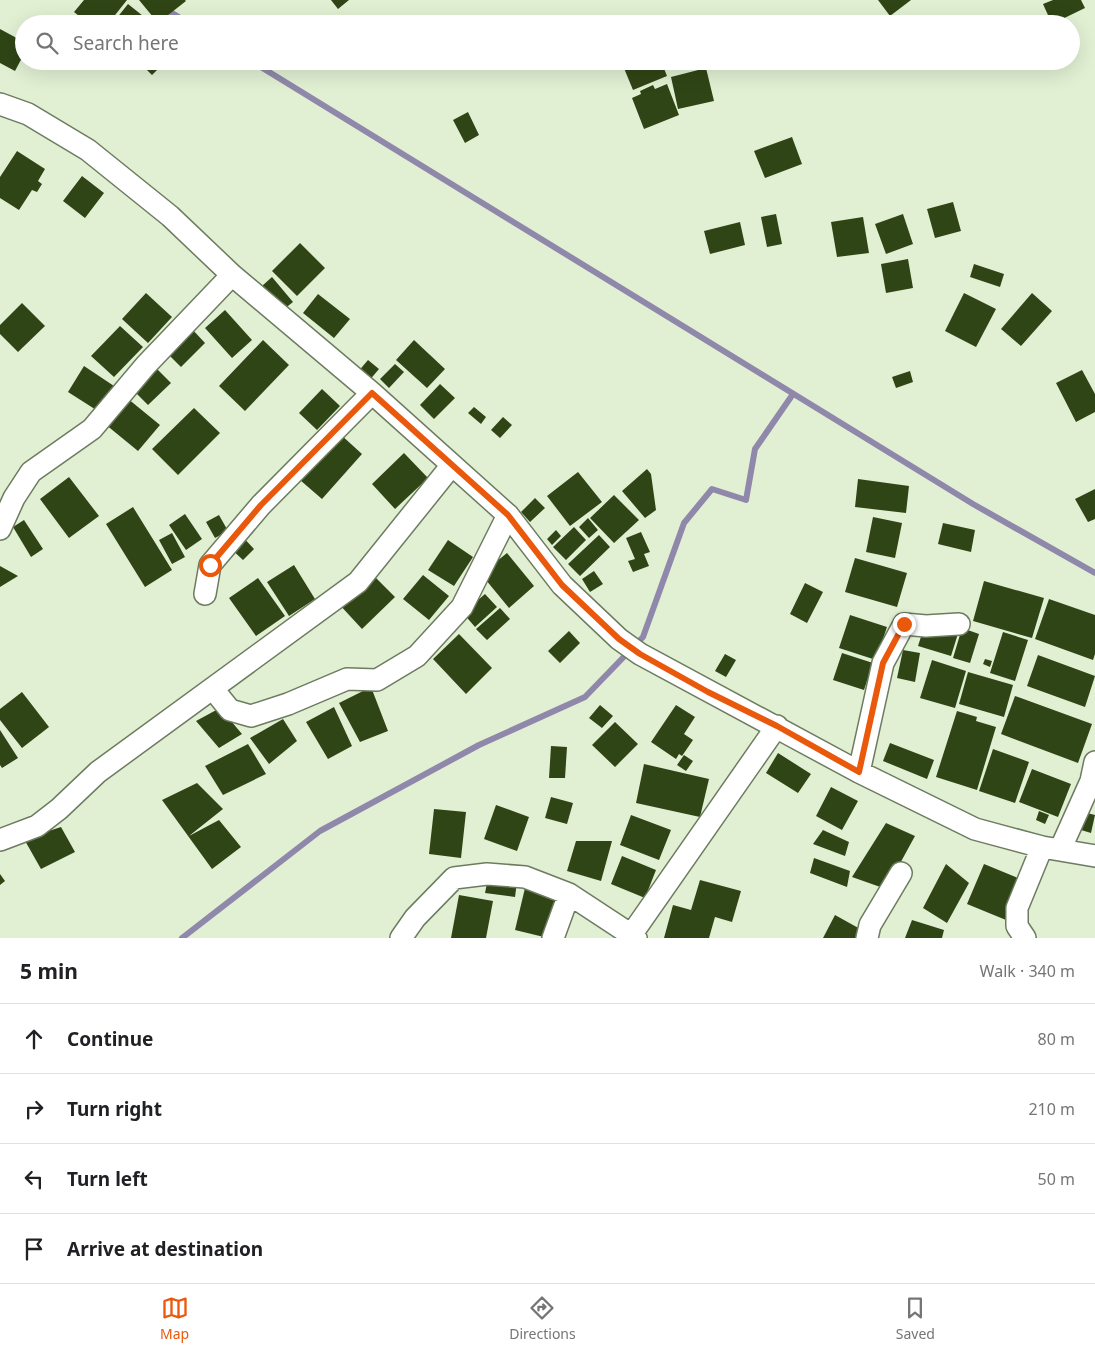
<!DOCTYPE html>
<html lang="en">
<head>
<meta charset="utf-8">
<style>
	body { margin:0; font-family:"Noto Sans",sans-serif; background:#f6f6f6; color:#202124 }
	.stop { position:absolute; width:15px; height:15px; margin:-11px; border:4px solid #ea580c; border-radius:50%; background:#fff }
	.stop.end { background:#ea580c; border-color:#fff; box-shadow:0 1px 5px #0008 }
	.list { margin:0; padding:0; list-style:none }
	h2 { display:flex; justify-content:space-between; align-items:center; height:65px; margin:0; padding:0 20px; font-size:21px }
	h2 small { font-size:16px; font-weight:400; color:#757577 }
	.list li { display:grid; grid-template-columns:32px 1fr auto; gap:15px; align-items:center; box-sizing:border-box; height:70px; padding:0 20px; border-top:1px solid #e0e0e0 }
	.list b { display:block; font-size:19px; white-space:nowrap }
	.list em { font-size:16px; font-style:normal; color:#757577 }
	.icon { flex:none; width:28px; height:28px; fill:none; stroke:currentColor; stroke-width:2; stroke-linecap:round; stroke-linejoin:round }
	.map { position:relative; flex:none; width:1095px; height:938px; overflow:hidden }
	.search { position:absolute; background:#fff; box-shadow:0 5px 20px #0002; left:15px; right:15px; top:15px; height:55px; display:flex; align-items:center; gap:12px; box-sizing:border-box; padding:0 18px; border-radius:28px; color:#757577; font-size:19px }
	.sheet { height:345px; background:#fff }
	nav { display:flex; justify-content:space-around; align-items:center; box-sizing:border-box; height:70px; border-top:1px solid #e0e0e0; background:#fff; font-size:14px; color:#757577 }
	nav a { display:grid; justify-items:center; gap:2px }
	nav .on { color:#ea580c }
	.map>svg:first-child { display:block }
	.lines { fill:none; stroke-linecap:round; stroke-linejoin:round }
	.stream { stroke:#9088aa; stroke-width:6 }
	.building { fill:#304516 }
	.street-casing { stroke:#6d7b60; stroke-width:24 }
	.street { stroke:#fff; stroke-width:21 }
	.route { stroke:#ea580c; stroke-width:6 }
</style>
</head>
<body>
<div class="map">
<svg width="1095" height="938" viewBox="0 0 1095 938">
	<rect width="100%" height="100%" fill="#e1f0d3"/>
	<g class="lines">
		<path class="stream" d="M 151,0 L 190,24
			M 251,61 L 973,504 L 1095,573
			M 182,938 L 320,831 L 479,745 L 585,697 L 643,637 L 684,523 L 712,489 L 746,500 L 755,449 L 793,394"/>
	</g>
	<path class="building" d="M 84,0 L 127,0 L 108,24 L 89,24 L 74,12 Z
		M 139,0 L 185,0 L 186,1 L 158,23 Z
		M 331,0 L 349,0 L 338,9 Z
		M 878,0 L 911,0 L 890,16 Z
		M 1053,0 L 1081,0 L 1085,8 L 1052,24 L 1043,4 Z
		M 128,4 L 153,24 L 112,24 Z
		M 0,29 L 24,42 L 24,54 L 15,71 L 0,63 Z
		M 138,61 L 166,61 L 152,75 Z
		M 621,61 L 661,61 L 667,76 L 633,90 Z
		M 750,61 L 769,61 L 764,70 Z
		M 706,68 L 714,101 L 678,109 L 671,77 Z
		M 667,84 L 679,115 L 644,129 L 632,98 L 641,94 L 640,91 L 653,85 L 655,89 Z
		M 468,112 L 479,135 L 465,143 L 453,120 Z
		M 792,137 L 802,164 L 765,178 L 754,151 Z
		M 17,151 L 45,169 L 38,181 L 42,184 L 37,192 L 32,190 L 19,210 L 0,198 L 0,177 Z
		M 82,176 L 104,193 L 85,218 L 63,201 Z
		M 953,202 L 961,231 L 935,238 L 927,209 Z
		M 776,214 L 782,244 L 767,247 L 761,217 Z
		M 903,214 L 913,244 L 886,254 L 875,224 Z
		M 863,217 L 869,253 L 837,257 L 831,222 Z
		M 740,222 L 745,245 L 710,254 L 704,231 Z
		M 300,243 L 325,268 L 297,296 L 272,271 Z
		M 908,259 L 913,288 L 886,293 L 881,264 Z
		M 974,264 L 1004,274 L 1000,287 L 970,277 Z
		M 272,277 L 293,302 L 283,310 L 262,286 Z
		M 146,293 L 172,317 L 148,343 L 122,319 Z
		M 964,293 L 996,309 L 976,347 L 945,331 Z
		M 1032,293 L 1052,311 L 1021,346 L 1001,329 Z
		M 318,294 L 350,319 L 334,338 L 303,313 Z
		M 22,303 L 45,326 L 18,352 L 0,334 L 0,325 Z
		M 225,310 L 252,340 L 232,358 L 205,328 Z
		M 120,326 L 143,347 L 114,377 L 91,356 Z
		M 191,328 L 205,343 L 181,367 L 167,353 Z
		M 263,340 L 289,365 L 245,411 L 219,386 Z
		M 414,340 L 445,369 L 427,388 L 396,360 Z
		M 368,360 L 379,369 L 368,382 L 357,373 Z
		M 395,364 L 404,372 L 389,388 L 380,379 Z
		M 84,366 L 117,388 L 101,413 L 68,392 Z
		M 154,366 L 171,383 L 148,405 L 131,388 Z
		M 1082,370 L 1095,394 L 1095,412 L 1076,422 L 1056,383 Z
		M 910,371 L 913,382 L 896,388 L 892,377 Z
		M 440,384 L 455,398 L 434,419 L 420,405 Z
		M 322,389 L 340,406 L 317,430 L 299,413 Z
		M 127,398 L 160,425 L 138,451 L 105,424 Z
		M 474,407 L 486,417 L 481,424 L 468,413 Z
		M 194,408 L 220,433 L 178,475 L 152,449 Z
		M 503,417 L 512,425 L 500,438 L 491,430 Z
		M 340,434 L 362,454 L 322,499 L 300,480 Z
		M 404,453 L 428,478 L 395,509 L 372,484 Z
		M 647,469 L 651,474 L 656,510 L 645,518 L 622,491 Z
		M 578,472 L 602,502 L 570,526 L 547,496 Z
		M 69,477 L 99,516 L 69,538 L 40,499 Z
		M 858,479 L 909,486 L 906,513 L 855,507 Z
		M 1095,489 L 1095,519 L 1088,522 L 1075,499 Z
		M 614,495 L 639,520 L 614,543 L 590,518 Z
		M 535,498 L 545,508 L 530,522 L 521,512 Z
		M 133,507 L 172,570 L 145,587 L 106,524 Z
		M 185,514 L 202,539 L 186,550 L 169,525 Z
		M 219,515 L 228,531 L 215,538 L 206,522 Z
		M 873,517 L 902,523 L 895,558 L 866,552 Z
		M 588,518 L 598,530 L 589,538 L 579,527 Z
		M 24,520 L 43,549 L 31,557 L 13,527 Z
		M 943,523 L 975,530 L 971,552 L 938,544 Z
		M 574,527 L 586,540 L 566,560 L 553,547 Z
		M 556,530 L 561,536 L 552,545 L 547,539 Z
		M 641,532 L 650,552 L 644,554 L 649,566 L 633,572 L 628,561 L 635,559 L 626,538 Z
		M 172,533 L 185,557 L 172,564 L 159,540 Z
		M 240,534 L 254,549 L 243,560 L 228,546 Z
		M 599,535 L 610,547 L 580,576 L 568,564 Z
		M 448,540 L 473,557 L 454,586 L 428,570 Z
		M 507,553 L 534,586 L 509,608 L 481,574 Z
		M 855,558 L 907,573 L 897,607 L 845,592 Z
		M 294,565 L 315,599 L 289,616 L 267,582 Z
		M 0,566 L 18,576 L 0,587 Z
		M 594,571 L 603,584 L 590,592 L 582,579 Z
		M 370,572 L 395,597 L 362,629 L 338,603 Z
		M 423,575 L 449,596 L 429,620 L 403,599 Z
		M 258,578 L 285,616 L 256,636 L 229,598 Z
		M 984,581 L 1044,598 L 1032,638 L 973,621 Z
		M 805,583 L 823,592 L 807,623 L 790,614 Z
		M 485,594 L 497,607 L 475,627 L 463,613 Z
		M 1049,599 L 1095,615 L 1095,654 L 1093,660 L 1035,639 Z
		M 500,608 L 510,619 L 487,640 L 476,629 Z
		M 850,615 L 887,627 L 876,660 L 839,648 Z
		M 928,615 L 961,624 L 951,656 L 918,646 Z
		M 962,628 L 979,634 L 970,663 L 953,658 Z
		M 569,631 L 580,643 L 560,663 L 548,651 Z
		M 1003,632 L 1028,640 L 1015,681 L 990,673 Z
		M 459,634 L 492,668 L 466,694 L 433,659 Z
		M 903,650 L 920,653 L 915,682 L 897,678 Z
		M 842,653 L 873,663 L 864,690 L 833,680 Z
		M 725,654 L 736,660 L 726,677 L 715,671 Z
		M 1038,655 L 1095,676 L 1085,707 L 1027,686 Z
		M 985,659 L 992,661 L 990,667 L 983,664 Z
		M 932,660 L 966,671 L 955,708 L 920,698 Z
		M 968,672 L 1013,685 L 1004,717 L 959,704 Z
		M 371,687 L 388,731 L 360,742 L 339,703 Z
		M 22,692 L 49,727 L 22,748 L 0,720 L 0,709 Z
		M 1015,696 L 1092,724 L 1078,763 L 1001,734 Z
		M 600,705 L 613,716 L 602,728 L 589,718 Z
		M 676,705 L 695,717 L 684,734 L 693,740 L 682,756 L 679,754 L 676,759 L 651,742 Z
		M 334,707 L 352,746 L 328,759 L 306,722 Z
		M 220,708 L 242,734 L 219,748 L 196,721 Z
		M 957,711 L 977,717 L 976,721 L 996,727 L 977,790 L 936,777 Z
		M 283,719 L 297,741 L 269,764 L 250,738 Z
		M 615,722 L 638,744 L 615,767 L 592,745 Z
		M 0,730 L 18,758 L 2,768 L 0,765 Z
		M 890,743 L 934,760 L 927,779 L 883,761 Z
		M 248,744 L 266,774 L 223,795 L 205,766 Z
		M 551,746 L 567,747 L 565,778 L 549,778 Z
		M 993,749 L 1029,762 L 1015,803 L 979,791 Z
		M 778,753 L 811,774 L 798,793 L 766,773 Z
		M 684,755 L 693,761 L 686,771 L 677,765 Z
		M 644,764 L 709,779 L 700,817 L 636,803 Z
		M 1032,769 L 1071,784 L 1058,817 L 1019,802 Z
		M 197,783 L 223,809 L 189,836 L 219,820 L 241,847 L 212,869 L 162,800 Z
		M 831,787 L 858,801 L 842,830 L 816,816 Z
		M 551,797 L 573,803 L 567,824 L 545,818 Z
		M 496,805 L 529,817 L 517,851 L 484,839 Z
		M 434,809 L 466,812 L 461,858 L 429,854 Z
		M 1039,811 L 1049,815 L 1045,824 L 1036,820 Z
		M 1087,813 L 1095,815 L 1091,833 L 1081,830 Z
		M 631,815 L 671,830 L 659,860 L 620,845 Z
		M 886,823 L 915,836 L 886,889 L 852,877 Z
		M 61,827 L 75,852 L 41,869 L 24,839 Z
		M 823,830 L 849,842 L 845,856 L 813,844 Z
		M 576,841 L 612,841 L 601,881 L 567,871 Z
		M 622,856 L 656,870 L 645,898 L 611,884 Z
		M 814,858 L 850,871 L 847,887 L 810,873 Z
		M 946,864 L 969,883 L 947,923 L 923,908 Z
		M 984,864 L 1023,880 L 1006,920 L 967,904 Z
		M 0,874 L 5,881 L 0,885 Z
		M 488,878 L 517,882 L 515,897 L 485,893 Z
		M 700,880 L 741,891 L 732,922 L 715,917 L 709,938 L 664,938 L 673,905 L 691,910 Z
		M 525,888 L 558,896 L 548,938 L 515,930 Z
		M 459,895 L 493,901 L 486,938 L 451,938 Z
		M 835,915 L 862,930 L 862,938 L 823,938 Z
		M 912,920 L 944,930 L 942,938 L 905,938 Z"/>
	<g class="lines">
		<g class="street-casing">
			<path id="street" d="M 0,104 L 28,114 L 88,150 L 170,216 L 232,275 L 372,393 L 508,515 L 562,585 L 619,639 L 640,654 L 859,772 L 975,829 L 1042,847 L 1095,856
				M 0,529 L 14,498 L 31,472 L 92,429 L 146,365 L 232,275
				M 205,594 L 210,565 L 261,505 L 372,393
				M 213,689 L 230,710 L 251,716 L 288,704 L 347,679 L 377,680 L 417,656 L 462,607 L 508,515
				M 859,772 L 883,663 L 904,624 L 926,626 L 959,624
				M 0,840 L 37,826 L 59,809 L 98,772 L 358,582 L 452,465
				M 1060,850 L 1091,781 L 1095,762
				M 401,938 L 415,918 L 454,878 L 487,874 L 525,877 L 569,894 L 636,938
				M 553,938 L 569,894
				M 629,938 L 777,726
				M 867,938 L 870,925 L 901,873
				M 1025,938 L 1017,926 L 1017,908 L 1042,847"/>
		</g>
		<use href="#street" class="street"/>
	</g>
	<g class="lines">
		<path class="route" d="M 210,565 L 261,505 L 372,393 L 508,515 L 562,585 L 619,639 L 640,654 L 708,692 L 777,726 L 859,772 L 883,663 L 904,624"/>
	</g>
</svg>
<div class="stop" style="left:210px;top:565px"></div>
<div class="stop end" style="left:904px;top:624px"></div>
<div class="search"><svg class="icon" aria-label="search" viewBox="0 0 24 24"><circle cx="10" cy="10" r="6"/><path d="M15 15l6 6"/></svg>Search here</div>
</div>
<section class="sheet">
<h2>5 min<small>Walk · 340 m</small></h2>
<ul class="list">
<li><svg class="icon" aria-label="ahead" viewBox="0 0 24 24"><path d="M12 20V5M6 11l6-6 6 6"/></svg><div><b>Continue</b></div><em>80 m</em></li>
<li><svg class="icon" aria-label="right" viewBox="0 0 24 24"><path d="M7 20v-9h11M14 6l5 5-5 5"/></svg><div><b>Turn right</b></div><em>210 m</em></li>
<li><svg class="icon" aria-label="left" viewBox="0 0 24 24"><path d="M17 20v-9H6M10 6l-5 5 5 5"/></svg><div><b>Turn left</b></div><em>50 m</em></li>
<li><svg class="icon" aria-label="arrive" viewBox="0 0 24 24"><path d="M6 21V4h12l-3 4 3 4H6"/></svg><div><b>Arrive at destination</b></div></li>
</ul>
</section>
<nav>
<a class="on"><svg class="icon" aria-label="map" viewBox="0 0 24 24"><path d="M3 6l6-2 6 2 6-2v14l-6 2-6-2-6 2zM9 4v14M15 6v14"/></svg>Map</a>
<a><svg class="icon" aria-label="directions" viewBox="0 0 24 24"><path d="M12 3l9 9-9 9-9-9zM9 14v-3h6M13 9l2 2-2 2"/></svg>Directions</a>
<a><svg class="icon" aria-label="saved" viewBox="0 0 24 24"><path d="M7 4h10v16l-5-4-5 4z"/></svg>Saved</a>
</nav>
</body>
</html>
